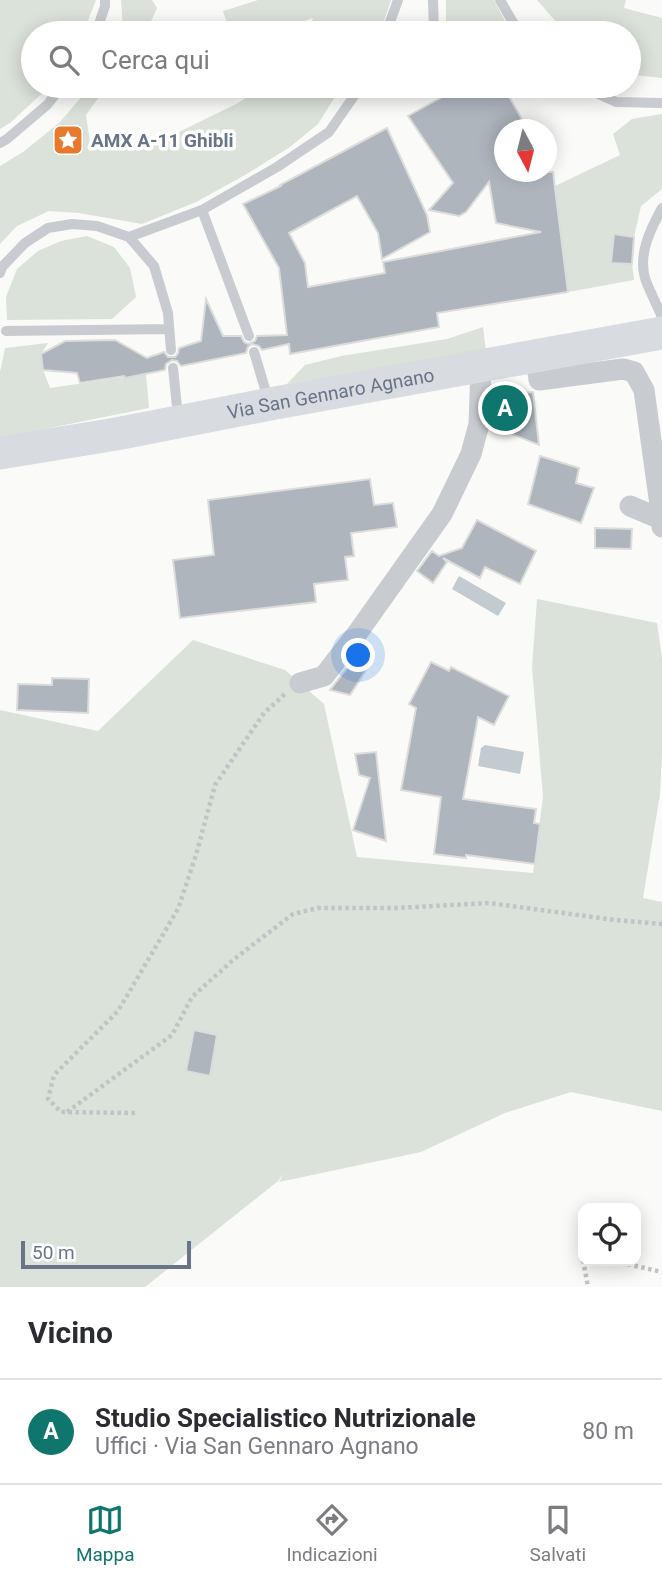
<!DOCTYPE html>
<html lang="it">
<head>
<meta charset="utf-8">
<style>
	body { margin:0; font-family:Roboto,sans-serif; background:#f2f2f3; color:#2b2b33 }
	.controls { position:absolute; right:21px; bottom:21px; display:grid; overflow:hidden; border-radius:14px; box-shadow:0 4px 18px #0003 }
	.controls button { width:63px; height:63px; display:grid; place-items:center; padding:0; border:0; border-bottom:2px solid #e1e1e2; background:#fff; color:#2b2b33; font:35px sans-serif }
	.compass { position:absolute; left:494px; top:119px; width:63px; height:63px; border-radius:50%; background:#fff; box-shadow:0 4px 18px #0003; rotate:173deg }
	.scale { position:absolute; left:21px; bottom:18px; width:170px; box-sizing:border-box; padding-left:7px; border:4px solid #687589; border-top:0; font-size:19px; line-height:24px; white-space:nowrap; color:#687589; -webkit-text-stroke:5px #fff; paint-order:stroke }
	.you { position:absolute; left:359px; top:656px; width:24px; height:24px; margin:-18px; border:5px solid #fff; border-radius:50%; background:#1a73e8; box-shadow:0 0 0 10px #1a73e833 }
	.badge { display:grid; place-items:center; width:46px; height:46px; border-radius:50%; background:#0f766e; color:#fff; font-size:23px; font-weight:700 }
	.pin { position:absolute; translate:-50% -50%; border:4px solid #fff; box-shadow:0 2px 7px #0006 }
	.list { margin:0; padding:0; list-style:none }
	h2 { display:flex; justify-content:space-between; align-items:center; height:91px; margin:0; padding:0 28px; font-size:30px }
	h2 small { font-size:23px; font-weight:400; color:#7c7c81 }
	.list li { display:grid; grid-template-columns:46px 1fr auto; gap:21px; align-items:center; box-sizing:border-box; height:105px; padding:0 28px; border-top:2px solid #e1e1e2 }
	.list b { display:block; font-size:26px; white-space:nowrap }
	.list p { margin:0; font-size:23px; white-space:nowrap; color:#7c7c81 }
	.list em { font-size:23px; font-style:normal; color:#7c7c81 }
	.icon { flex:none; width:38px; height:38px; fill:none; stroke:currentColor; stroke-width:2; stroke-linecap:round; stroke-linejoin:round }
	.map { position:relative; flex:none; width:662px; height:1287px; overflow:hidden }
	.search { position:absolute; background:#fff; box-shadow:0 4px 18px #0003; left:21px; right:21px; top:21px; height:77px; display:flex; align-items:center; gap:18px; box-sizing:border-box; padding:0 24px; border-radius:38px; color:#7c7c81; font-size:26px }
	.sheet { height:196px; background:#fff }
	nav { display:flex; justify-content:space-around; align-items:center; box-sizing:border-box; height:98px; border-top:2px solid #e1e1e2; background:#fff; font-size:19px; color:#7c7c81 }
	nav a { display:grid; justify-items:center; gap:4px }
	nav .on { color:#0f766e }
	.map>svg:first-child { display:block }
	.green { fill:#dae2d9 }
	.water { fill:#c3cad0 }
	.building { fill:#aeb5bd; stroke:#dcdcda; stroke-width:2 }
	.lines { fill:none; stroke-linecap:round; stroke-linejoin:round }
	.path { stroke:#c1c3c6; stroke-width:4.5; stroke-dasharray:3.5 3.5; stroke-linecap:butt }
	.lane { stroke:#c8cbcf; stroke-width:10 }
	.street { stroke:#c8cbcf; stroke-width:21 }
	.primary { stroke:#d8dbe0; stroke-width:33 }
	.labels { text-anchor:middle; stroke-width:7; stroke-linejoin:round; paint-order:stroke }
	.poi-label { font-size:19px; font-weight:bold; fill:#687589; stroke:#fff; text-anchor:start }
	.street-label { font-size:19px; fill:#687589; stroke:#fff }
</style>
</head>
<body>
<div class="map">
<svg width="662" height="1287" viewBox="0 0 662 1287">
	<rect width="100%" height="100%" fill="#fafaf8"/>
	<path class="green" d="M 0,0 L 96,0 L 83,33 L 33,33 L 33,86 L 50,86 L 10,123 L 0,129 Z
		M 121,0 L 152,0 L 157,8 L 149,26 L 123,28 Z
		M 258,0 L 391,0 L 380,33 L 308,33 L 313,18 L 268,33 L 230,33 L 223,11 Z
		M 446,0 L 494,0 L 506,23 L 508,33 L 446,33 Z
		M 537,0 L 626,0 L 624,8 L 662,18 L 662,78 L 634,75 L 629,73 L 629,33 L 566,33 Z
		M 91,86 L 107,86 L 86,115 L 91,149 L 146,143 L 179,132 L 238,103 L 264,86 L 340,86 L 336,95 L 318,124 L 290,147 L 245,175 L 196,202 L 142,224 L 79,213 L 49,211 L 17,226 L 0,244 L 0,166 L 23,152 L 59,123 Z
		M 662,114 L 662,189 L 641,206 L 634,237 L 615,235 L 612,262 L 632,264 L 634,280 L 568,292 L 555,186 L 620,155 L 613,134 L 632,119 Z
		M 87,236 L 114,247 L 130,268 L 136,297 L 112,319 L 7,320 L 6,297 L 17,269 L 38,251 L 61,241 Z
		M 483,327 L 486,351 L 287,384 L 305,365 L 341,356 L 447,339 Z
		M 48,343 L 41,354 L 43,370 L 50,388 L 146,374 L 149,408 L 0,438 L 0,372 L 5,348 Z
		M 537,599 L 657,623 L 662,659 L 662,757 L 660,794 L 643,898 L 662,902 L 662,1111 L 571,1092 L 505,1113 L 421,1152 L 279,1182 L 284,1173 L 278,1181 L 145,1287 L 0,1287 L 0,710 L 98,731 L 193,640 L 285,670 L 324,704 L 357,857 L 533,873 L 543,797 L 532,667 Z"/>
	<path class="water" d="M 459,576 L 506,603 L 498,616 L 452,589 Z
		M 485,745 L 524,752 L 520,774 L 478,766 L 481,748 Z"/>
	<path class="building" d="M 462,86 L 503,86 L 528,130 L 505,130 L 505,172 L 553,172 L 568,292 L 437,313 L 439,327 L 290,354 L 289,344 L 262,350 L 259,346 L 252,344 L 248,347 L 246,353 L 181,366 L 177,361 L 172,360 L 166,364 L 165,370 L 125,378 L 124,376 L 80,383 L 77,373 L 43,370 L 41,354 L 65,341 L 115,340 L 147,358 L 164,352 L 168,357 L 175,357 L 178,353 L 179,348 L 201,341 L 206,299 L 223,336 L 241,336 L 244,342 L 248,344 L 255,341 L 257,336 L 287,335 L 279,268 L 243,204 L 281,186 L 280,185 L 387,128 L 427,215 L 430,232 L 382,259 L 378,233 L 357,196 L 289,233 L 305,263 L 308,287 L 385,273 L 383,262 L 541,232 L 496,223 L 489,182 L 466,212 L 459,216 L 429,210 L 453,183 L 408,116 Z
		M 614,234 L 634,237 L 632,264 L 611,263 Z
		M 533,392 L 539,445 L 492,426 L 493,396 Z
		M 540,456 L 579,468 L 576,483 L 594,488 L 581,523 L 528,504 Z
		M 370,479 L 374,505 L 393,503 L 397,527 L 351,533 L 354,556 L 345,557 L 348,580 L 314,584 L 316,602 L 180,618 L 173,560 L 214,555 L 208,500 Z
		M 477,520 L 536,551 L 520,584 L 485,567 L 480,578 L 443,558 L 447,562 L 433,583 L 417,571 L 432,551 L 439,556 L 462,548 Z
		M 595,528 L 632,529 L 631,549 L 595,548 Z
		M 358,654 L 370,664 L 350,695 L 330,690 Z
		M 431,662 L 449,671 L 451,667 L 509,696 L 494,725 L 478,717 L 463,799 L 536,809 L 534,823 L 540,824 L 535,864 L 466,855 L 466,858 L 434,854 L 441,797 L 401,790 L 416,708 L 409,704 Z
		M 52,678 L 89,679 L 88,713 L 17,710 L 18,684 L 52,685 Z
		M 376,752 L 379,780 L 386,841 L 353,830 L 370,778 L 359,775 L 355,754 Z
		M 194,1030 L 217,1035 L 210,1076 L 186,1071 Z"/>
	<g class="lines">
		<path class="path" d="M 67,1112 L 172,1035 L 192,997 L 233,960 L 293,914 L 318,908 L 396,908 L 489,903 L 615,920 L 662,924
			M 135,1113 L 61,1112 L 48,1099 L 54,1075 L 118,1011 L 178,909 L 196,855 L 215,785 L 264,713 L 285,694
			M 583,1260 L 588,1287
			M 614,1261 L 662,1272"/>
		<path class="lane" d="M 433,0 L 434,33
			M 500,0 L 519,33
			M 96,33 L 105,6 L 105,0
			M 386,33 L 398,0
			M 581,86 L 616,102 L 662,103
			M 0,143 L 7,139 L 47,105 L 62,86
			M 662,208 C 650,230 637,256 646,281 C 651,294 657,305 662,317
			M 202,210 L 249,336
			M 129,237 L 202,210 L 277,167 L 329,132 L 361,86
			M 0,273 L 2,267 L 25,243 L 48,228 L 72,224 L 97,226 L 129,237 L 154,266 L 168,313 L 171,350
			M 6,331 L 169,329
			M 254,352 L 269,402
			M 173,368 L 178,417"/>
		<path class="street" d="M 536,357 L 539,380 L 623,369 L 634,372 L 644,390 L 662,519
			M 630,506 L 661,519 L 662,527
			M 300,683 L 324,676 L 356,635 L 442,514 L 471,454 L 479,424 L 481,366"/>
		<path class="primary" id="s1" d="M 0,453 L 116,434 L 270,404 L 662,333"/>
	</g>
	<defs>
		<g id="sight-square" transform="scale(1.575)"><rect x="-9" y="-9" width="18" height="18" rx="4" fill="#e6792c" stroke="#fff"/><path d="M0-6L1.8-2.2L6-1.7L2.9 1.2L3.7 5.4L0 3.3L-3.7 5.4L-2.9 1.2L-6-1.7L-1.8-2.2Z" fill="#fff"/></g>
	</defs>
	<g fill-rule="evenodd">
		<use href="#sight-square" x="68" y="140"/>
	</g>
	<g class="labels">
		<g class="poi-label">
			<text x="91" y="147">AMX A-11 Ghibli</text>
		</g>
		<g class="street-label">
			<text dy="7" stroke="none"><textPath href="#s1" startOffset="336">Via San Gennaro Agnano</textPath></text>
		</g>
	</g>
</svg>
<div class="controls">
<button><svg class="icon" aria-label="locate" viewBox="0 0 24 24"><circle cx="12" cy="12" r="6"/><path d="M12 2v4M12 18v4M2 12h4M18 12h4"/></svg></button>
</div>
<svg class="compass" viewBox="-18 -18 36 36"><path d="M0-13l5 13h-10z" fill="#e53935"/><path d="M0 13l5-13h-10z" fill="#7c7c81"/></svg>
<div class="scale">50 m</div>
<div class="you"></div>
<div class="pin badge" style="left:505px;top:408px">A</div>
<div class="search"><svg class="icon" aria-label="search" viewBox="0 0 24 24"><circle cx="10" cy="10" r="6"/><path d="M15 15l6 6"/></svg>Cerca qui</div>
</div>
<section class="sheet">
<h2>Vicino<small></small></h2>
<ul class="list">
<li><span class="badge">A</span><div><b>Studio Specialistico Nutrizionale</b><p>Uffici · Via San Gennaro Agnano</p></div><em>80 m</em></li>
</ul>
</section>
<nav>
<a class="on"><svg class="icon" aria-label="map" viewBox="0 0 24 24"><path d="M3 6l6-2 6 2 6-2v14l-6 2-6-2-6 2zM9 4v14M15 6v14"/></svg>Mappa</a>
<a><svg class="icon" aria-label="directions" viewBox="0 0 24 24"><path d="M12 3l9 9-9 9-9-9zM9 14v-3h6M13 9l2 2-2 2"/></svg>Indicazioni</a>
<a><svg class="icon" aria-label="saved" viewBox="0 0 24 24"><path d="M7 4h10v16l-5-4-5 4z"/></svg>Salvati</a>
</nav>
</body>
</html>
